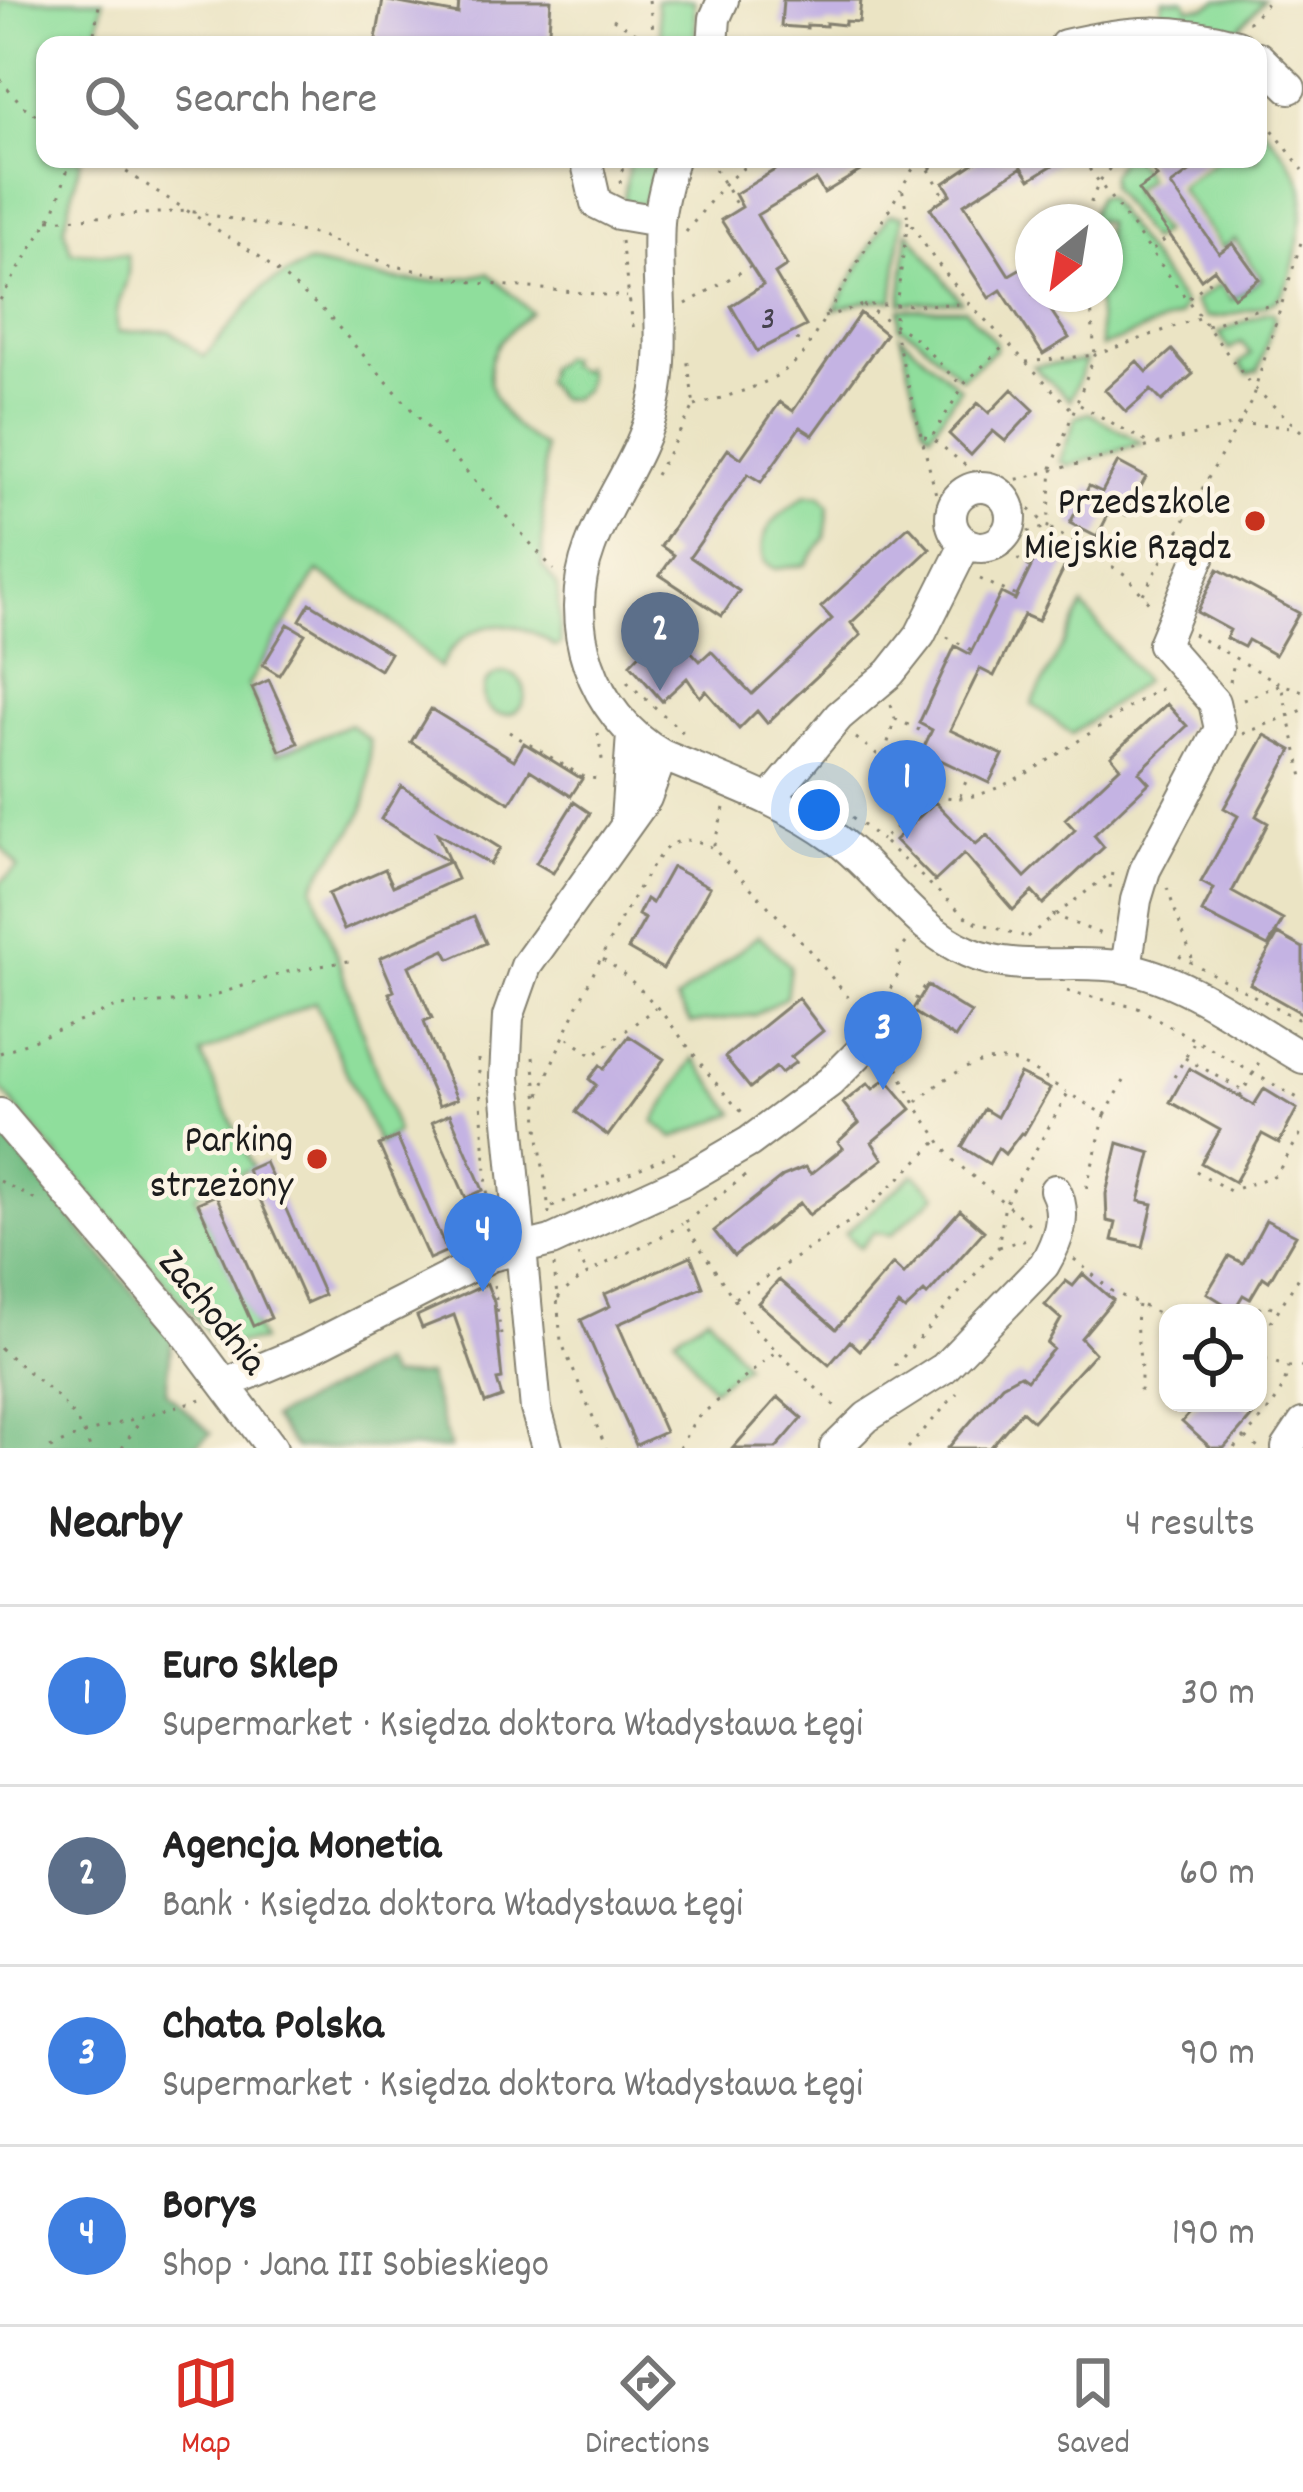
<!DOCTYPE html>
<html lang="en">
<head>
<meta charset="utf-8">
<style>
	body { margin:0; font-family:Dekko,sans-serif; background:#f6f6f6; color:#222 }
	.controls { position:absolute; right:36px; bottom:36px; display:grid; overflow:hidden; border-radius:24px; box-shadow:0 3px 9px #0004 }
	.controls button { width:108px; height:108px; display:grid; place-items:center; padding:0; border:0; border-bottom:3px solid #e0e0e0; background:#fff; color:#222; font:60px sans-serif }
	.compass { position:absolute; left:1015px; top:204px; width:108px; height:108px; border-radius:50%; background:#fff; box-shadow:0 3px 9px #0004; rotate:210deg }
	.you { position:absolute; left:819px; top:810px; width:42px; height:42px; margin:-30px; border:9px solid #fff; border-radius:50%; background:#1a73e8; box-shadow:0 0 0 18px #1a73e833 }
	.badge { display:grid; place-items:center; width:78px; height:78px; border-radius:50%; background:#d93025; color:#fff; font-size:39px; font-weight:700 }
	.pin { position:absolute; translate:-50% -99px; filter:drop-shadow(0 3px 6px #0008) }
	.pin::after { content:''; position:absolute; top:63px; width:42px; height:36px; background:inherit; clip-path:polygon(0 0,100% 0,50% 100%) }
	.list { margin:0; padding:0; list-style:none }
	h2 { display:flex; justify-content:space-between; align-items:center; height:156px; margin:0; padding:0 48px; font-size:51px }
	h2 small { font-size:39px; font-weight:400; color:#767676 }
	.list li { display:grid; grid-template-columns:78px 1fr auto; gap:36px; align-items:center; box-sizing:border-box; height:180px; padding:0 48px; border-top:3px solid #e0e0e0 }
	.list b { display:block; font-size:45px; white-space:nowrap }
	.list p { margin:0; font-size:39px; white-space:nowrap; color:#767676 }
	.list em { font-size:39px; font-style:normal; color:#767676 }
	.icon { flex:none; width:66px; height:66px; fill:none; stroke:currentColor; stroke-width:2; stroke-linecap:round; stroke-linejoin:round }
	.map { position:relative; flex:none; width:1303px; height:1448px; overflow:hidden }
	.search { position:absolute; background:#fff; box-shadow:0 3px 9px #0004; left:36px; right:36px; top:36px; height:132px; display:flex; align-items:center; gap:30px; box-sizing:border-box; padding:0 42px; border-radius:24px; color:#767676; font-size:45px }
	.sheet { height:876px; background:#fff }
	nav { display:flex; justify-content:space-around; align-items:center; box-sizing:border-box; height:168px; border-top:3px solid #e0e0e0; background:#fff; font-size:33px; color:#767676 }
	nav a { display:grid; justify-items:center; gap:6px }
	nav .on { color:#d93025 }
	.map>svg:first-child { display:block }
	.green { fill:#8fde9c; stroke:#567d5c; stroke-width:3 }
	.forest { fill:#73bd84; stroke:#486c50; stroke-width:3 }
	.building { fill:#c4b3e3 }
	.lines { fill:none; stroke-linecap:round; stroke-linejoin:round }
	.minor-casing { stroke:#848070; stroke-width:34 }
	.path { stroke:#848070; stroke-width:3; stroke-dasharray:3 9; stroke-linecap:butt }
	.minor { stroke:#fff; stroke-width:30 }
	.poi-dot { fill:#c8321e; stroke:#fcf5e5; stroke-width:4.5 }
	.labels { text-anchor:middle; stroke-width:9; stroke-linejoin:round; paint-order:stroke }
	.number-label { font-size:33px; fill:#46424e }
	.poi-label { font-size:39px; fill:#1c1c1c; stroke:#fcf5e5; text-anchor:end }
	.street-label { font-size:39px; fill:#1c1c1c; stroke:#fcf5e5 }
</style>
</head>
<body>
<div class="map">
<svg width="1303" height="1448" viewBox="0 0 1303 1448">
	<rect width="100%" height="100%" fill="#fcf5e5"/>
	<filter id="ink" filterUnits="userSpaceOnUse"><feTurbulence type="fractalNoise" baseFrequency=".00833" numOctaves="2"/><feDisplacementMap in="SourceGraphic" scale="24" xChannelSelector="R" yChannelSelector="G"/><feConvolveMatrix kernelMatrix="1 2 1 2 8 2 1 2 1" color-interpolation-filters="sRGB"/></filter>
	<filter id="wash" filterUnits="userSpaceOnUse"><feTurbulence type="fractalNoise" baseFrequency=".004" numOctaves="4" result="noise"/><feDisplacementMap in="SourceGraphic" scale="48" xChannelSelector="R" yChannelSelector="G"/><feGaussianBlur stdDeviation="2.7" result="paint"/><feColorMatrix in="noise" values="0 0 0 0 0 0 0 0 0 0 0 0 0 0 0 0 0 1.4 0 .05"/><feComposite in="paint" operator="in"/></filter>
	<g filter="url(#wash)">
		<rect width="100%" height="100%" fill="#ebe4c4"/>
		<path class="green" d="M 0,0 L 103,0 L 95,45 L 45,45 L 45,159 L 81,159 L 64,228 L 71,252 L 127,255 C 134,288 111,295 118,332 L 170,331 L 204,357 L 264,287 L 308,263 C 378,278 416,290 488,273 L 531,312 C 521,322 505,333 497,346 C 473,389 511,428 544,447 L 542,566 L 557,585 L 561,645 L 555,647 C 516,613 462,619 440,668 L 388,619 L 318,571 L 248,685 L 278,754 L 350,724 L 370,741 C 370,771 371,804 353,829 C 340,849 323,865 313,887 L 397,1132 L 379,1145 L 315,1002 L 201,1054 L 253,1168 L 195,1195 L 261,1341 L 219,1345 L 0,1088 L 0,883 L 18,867 L 0,845 Z
			M 656,0 L 694,0 L 696,45 L 662,42 Z
			M 1163,0 L 1185,0 L 1189,8 L 1206,7 L 1219,0 L 1264,0 L 1238,29 L 1189,20 L 1169,21 L 1161,11 Z
			M 1258,122 C 1273,140 1300,168 1303,192 C 1303,214 1295,285 1277,299 C 1267,307 1219,319 1206,317 L 1194,302 L 1220,284 L 1232,300 L 1262,279 L 1235,239 L 1222,248 L 1178,187 L 1218,159 L 1258,159 Z
			M 630,159 L 660,159 L 643,204 L 623,205 Z
			M 1134,159 L 1148,178 L 1131,191 L 1162,232 L 1150,241 L 1110,187 L 1111,174 L 1120,160 Z
			M 1098,196 L 1106,197 L 1184,305 L 1179,316 L 1101,347 L 1096,294 L 1105,294 L 1105,222 L 1089,220 Z
			M 889,214 L 903,216 L 893,300 L 865,301 L 834,310 Z
			M 908,231 L 961,301 L 901,303 Z
			M 900,309 L 965,309 L 996,343 L 995,350 L 961,378 L 916,336 L 899,327 Z
			M 1267,312 L 1273,312 L 1275,317 L 1258,371 L 1248,374 L 1239,364 L 1251,354 L 1241,342 L 1229,350 L 1219,333 Z
			M 900,335 L 960,388 L 931,433 L 924,427 Z
			M 563,357 L 568,359 L 567,364 L 579,371 L 584,367 L 587,377 L 584,390 L 572,399 L 557,398 L 545,381 L 548,367 Z
			M 1086,361 L 1070,400 L 1033,366 Z
			M 1089,413 L 1142,443 L 1069,466 L 1060,461 L 1076,417 Z
			M 806,495 L 821,496 L 829,506 L 825,538 L 805,565 L 775,569 L 765,562 C 754,529 783,512 806,495 Z
			M 1083,606 L 1144,681 L 1072,734 L 1032,704 Z
			M483 694a21 21 0 1 1 42 0a21 21 0 1 1-42 0Z
			M 759,935 L 790,966 L 786,997 L 755,1015 L 691,1023 L 676,1000 Z
			M 694,1058 L 735,1113 L 674,1138 L 654,1122 Z
			M 914,1174 L 937,1195 L 891,1235 L 874,1232 L 860,1248 L 845,1233 Z
			M 708,1315 L 745,1365 L 712,1389 L 675,1337 Z"/>
		<path class="forest" d="M 0,1133 L 172,1339 L 166,1392 L 211,1433 L 194,1448 L 0,1448 Z
			M 381,1364 L 390,1377 L 427,1375 L 450,1448 L 295,1448 L 272,1418 Z"/>
		<g id="blocks">
			<path class="building" d="M 383,0 L 458,14 L 459,0 L 551,0 L 548,45 L 375,45 Z
				M 783,0 L 861,0 L 859,22 L 845,21 L 845,25 L 826,23 L 826,26 L 807,25 L 807,28 L 781,26 Z
				M 793,159 L 880,159 L 824,193 L 816,180 L 757,215 L 787,266 L 775,274 L 806,326 L 757,351 L 731,306 L 763,285 L 721,220 L 742,207 L 735,194 Z
				M 980,159 L 1063,159 L 1030,179 L 1022,167 L 964,204 L 1009,275 L 1023,267 L 1033,283 L 1033,294 L 1040,294 L 1069,338 L 1043,354 L 1001,290 L 989,298 L 930,208 L 951,194 L 944,183 Z
				M 1144,159 L 1208,159 L 1171,185 L 1219,253 L 1233,243 L 1259,279 L 1234,297 L 1214,269 L 1201,279 L 1138,190 L 1157,177 Z
				M 860,313 L 886,334 L 813,435 L 800,427 L 761,482 L 748,474 L 690,557 L 739,591 L 722,616 L 660,575 L 674,555 L 661,546 L 728,449 L 741,458 L 780,402 L 793,411 Z
				M 1172,350 L 1193,374 L 1162,401 L 1151,390 L 1126,412 L 1105,390 L 1137,361 L 1147,372 Z
				M 1012,389 L 1034,410 L 1005,441 L 993,431 L 971,455 L 949,434 L 978,403 L 989,413 Z
				M 1118,462 L 1146,477 L 1126,515 L 1112,507 L 1097,537 L 1070,523 L 1089,486 L 1102,492 Z
				M 909,526 L 930,549 L 851,623 L 861,635 L 767,723 L 757,711 L 739,729 L 706,691 L 700,697 L 687,678 L 662,701 L 630,664 L 667,626 L 700,661 L 711,651 L 752,694 L 832,619 L 821,607 Z
				M 1041,546 L 1068,560 L 1038,621 L 1024,615 L 994,676 L 980,669 L 950,730 L 1003,755 L 989,783 L 922,751 L 932,730 L 919,723 L 955,646 L 970,654 L 1001,593 L 1015,600 Z
				M 1218,569 L 1299,613 L 1275,655 L 1248,640 L 1244,647 L 1226,638 L 1230,630 L 1197,612 Z
				M 310,603 L 390,653 L 380,670 L 300,620 Z
				M 288,624 L 305,634 L 279,675 L 263,665 Z
				M 269,680 L 298,743 L 280,751 L 252,688 Z
				M 1167,704 L 1187,726 L 1139,772 L 1149,783 L 1094,835 L 1104,847 L 1043,904 L 1032,892 L 1013,910 L 964,854 L 935,881 L 895,840 L 935,802 L 976,844 L 987,835 L 1025,877 L 1075,830 L 1065,819 L 1120,767 L 1111,756 Z
				M 431,709 L 514,760 L 524,743 L 582,779 L 571,796 L 530,770 L 510,803 L 411,742 Z
				M 1265,735 L 1292,750 L 1256,816 L 1268,823 L 1232,892 L 1283,920 L 1268,946 L 1202,912 L 1214,889 L 1201,882 L 1238,816 L 1224,808 Z
				M 401,786 L 500,848 L 490,864 L 437,833 L 457,879 L 344,930 L 328,894 L 385,869 L 393,886 L 449,862 L 381,819 Z
				M 574,802 L 590,813 L 553,873 L 536,863 Z
				M 672,867 L 710,887 L 663,969 L 628,949 L 645,919 L 638,915 L 646,899 L 652,903 Z
				M 474,916 L 486,943 L 450,959 L 445,950 L 409,966 L 432,1018 L 424,1021 L 429,1036 L 457,1099 L 439,1106 L 389,993 L 394,991 L 380,958 Z
				M 1278,934 L 1303,948 L 1303,1014 L 1250,984 Z
				M 927,986 L 971,1013 L 955,1038 L 912,1011 Z
				M 798,998 L 823,1031 L 791,1057 L 796,1062 L 781,1073 L 776,1067 L 750,1088 L 725,1057 Z
				M 629,1036 L 664,1059 L 608,1136 L 576,1112 L 596,1085 L 589,1079 L 600,1065 L 604,1069 Z
				M 1189,1068 L 1254,1105 L 1264,1089 L 1297,1109 L 1279,1143 L 1262,1134 L 1235,1182 L 1201,1163 L 1220,1130 L 1170,1102 Z
				M 1020,1074 L 1050,1089 L 1024,1134 L 1021,1133 L 1005,1154 L 998,1148 L 989,1164 L 962,1147 L 984,1109 L 997,1117 Z
				M 886,1079 L 911,1109 L 872,1142 L 883,1159 L 809,1215 L 800,1203 L 734,1256 L 714,1231 L 783,1176 L 805,1167 L 811,1174 L 843,1148 L 838,1142 L 859,1123 L 843,1103 L 868,1083 L 873,1089 Z
				M 450,1114 L 483,1190 L 466,1198 L 432,1122 Z
				M 397,1137 L 447,1251 L 429,1259 L 379,1145 Z
				M 1118,1143 L 1151,1153 L 1139,1201 L 1153,1204 L 1143,1247 L 1112,1240 L 1116,1223 L 1107,1221 L 1106,1194 Z
				M 265,1162 L 324,1295 L 306,1303 L 247,1170 Z
				M 216,1195 L 271,1318 L 253,1326 L 198,1203 Z
				M 960,1210 L 984,1231 L 927,1295 L 924,1292 L 905,1310 L 899,1305 L 860,1350 L 850,1341 L 829,1365 L 758,1303 L 779,1280 L 836,1329 L 893,1264 L 904,1274 Z
				M 1266,1220 L 1296,1235 L 1269,1281 L 1263,1277 L 1250,1299 L 1243,1295 L 1234,1310 L 1207,1293 L 1229,1256 L 1243,1263 Z
				M 691,1256 L 703,1287 L 618,1324 L 665,1432 L 636,1445 L 581,1320 L 610,1306 L 605,1294 Z
				M 1083,1274 L 1113,1300 L 1081,1338 L 1095,1353 L 1033,1421 L 1022,1411 L 990,1448 L 948,1448 L 1002,1385 L 1020,1375 L 1027,1380 L 1053,1349 L 1047,1344 L 1061,1319 L 1045,1305 L 1066,1281 L 1073,1286 Z
				M 487,1284 L 494,1302 L 502,1379 L 497,1380 L 502,1397 L 485,1403 L 454,1315 L 422,1328 L 417,1316 Z
				M 778,1397 L 802,1418 L 785,1438 L 776,1448 L 733,1448 Z
				M 1199,1403 L 1242,1403 L 1254,1414 L 1224,1448 L 1211,1448 L 1182,1422 Z"/>
		</g>
	</g>
	<g filter="url(#ink)">
		<use href="#blocks" fill-opacity="0" stroke="#848070" stroke-width="3"/>
		<g class="lines">
			<g class="minor-casing">
				<path id="minor" d="M 713,45 L 715,18 L 723,0
					M 1065,45 C 1128,30 1173,27 1237,45
					M 1258,57 L 1290,88
					M 586,159 L 596,203 L 618,214 L 659,221
					M 673,159 C 667,180 661,200 659,222 C 655,282 668,346 654,405 C 642,457 608,498 590,547 C 561,624 591,714 662,755 C 721,780 783,800 836,839 C 882,873 914,929 968,952 C 1018,974 1071,958 1123,967 C 1187,979 1247,1026 1303,1058
					M951 517a30 30 0 1 1 60 0a30 30 0 1 1-60 0Z
					M 770,799 L 839,716 L 890,673 L 920,635 L 966,543
					M 626,821 L 632,734
					M 1126,968 L 1136,900 L 1145,870 L 1220,729 L 1214,702 L 1163,644 L 1200,555
					M 0,1114 L 180,1325 L 272,1448
					M 225,1384 L 306,1350 L 491,1256 L 551,1241 L 682,1181 L 749,1142 L 830,1082 L 870,1042
					M 547,1448 L 536,1409 L 505,1077 L 508,1017 L 526,966 L 646,798 L 662,755
					M 835,1448 L 867,1417 L 944,1368 L 1044,1265 C 1058,1241 1068,1215 1055,1190
					M 1287,1448 L 1303,1424"/>
			</g>
			<path class="path" d="M 649,0 L 654,37 L 650,45
				M 613,19 L 656,45
				M 1248,23 L 1270,0
				M 92,45 L 100,0
				M 0,79 L 23,106 L 45,121
				M 1258,111 L 1303,170
				M 106,159 L 260,257 L 325,312 L 554,570
				M 709,159 L 739,209
				M 817,159 L 819,161
				M 919,159 L 902,187 L 908,219 L 934,259 L 970,304 L 1073,411
				M 923,159 L 945,197
				M 1082,159 L 1099,182 L 1083,222
				M 1117,159 L 1099,182 L 1251,385 L 1303,433
				M 1137,159 L 1152,180
				M 930,169 L 939,159
				M 620,183 L 624,159
				M 49,220 L 189,211 L 319,235 L 390,265 L 478,283 L 627,297
				M 908,221 L 896,305 L 970,304
				M 686,232 L 724,184 L 754,159
				M 621,241 L 634,332
				M 1153,250 L 1170,235
				M 1189,298 L 1218,274
				M 0,300 L 55,210 L 71,159
				M 686,304 L 751,266
				M 863,305 L 914,337 L 956,380 L 965,383
				M 824,317 L 863,305 L 896,305 L 894,328 L 945,530
				M 1207,326 L 1282,301
				M 796,339 L 807,344
				M 1026,362 L 1095,355 L 1090,294
				M 1080,405 L 1150,444
				M 695,406 C 735,393 775,386 804,353 L 901,189
				M 933,435 L 965,383 L 1005,345
				M 924,437 L 932,438 L 978,476 L 1002,483 L 1239,424 L 1295,427
				M 656,475 L 694,406 L 687,357
				M 1004,484 L 1048,527 L 1052,468 L 1095,355 L 1201,317
				M 1007,552 L 1030,567
				M 989,558 L 1004,549 L 1016,535 L 1048,527 L 1126,575 L 1151,605
				M 980,579 L 1017,596
				M 1143,594 L 1251,402 L 1303,236
				M 1193,634 L 1281,684 L 1303,691
				M 947,637 L 972,650
				M 627,682 L 687,736
				M 1230,682 L 1234,662
				M 1243,700 L 1281,684 L 1303,777
				M 891,705 L 895,719 L 883,759 C 904,775 928,797 955,798 C 1012,800 1112,710 1167,686
				M 895,719 L 930,735
				M 509,732 L 585,778 L 604,779
				M 598,733 L 603,766
				M 1243,734 L 1303,710
				M 856,738 L 882,758
				M 814,788 L 882,840
				M 932,794 L 882,840 L 969,920 L 1023,936
				M 960,796 L 969,774
				M 724,808 L 713,848 L 803,943 L 863,1015
				M 1167,888 L 1192,958
				M 1052,915 L 1104,935
				M 1027,937 L 1112,872 L 1109,896
				M 1179,956 L 1303,1022
				M 603,959 C 667,1001 693,1065 745,1115
				M 1067,991 L 1138,1008 L 1303,1101
				M 905,1016 L 892,1008 L 888,993 L 900,971 L 898,952 L 908,941
				M 896,1030 L 926,983 L 932,989
				M 568,1038 L 593,1056 L 655,1008
				M 0,1053 L 119,1006 L 199,1000 L 287,972 L 354,960
				M 533,1057 L 538,1101
				M 892,1057 L 915,1104 L 952,1159 L 1033,1227
				M 1185,1058 L 1244,1091
				M 478,1059 L 489,1216
				M 1174,1077 L 1195,1041
				M 1240,1097 L 1259,1062
				M 917,1102 C 940,1080 980,1052 1015,1062 C 1032,1067 1051,1083 1066,1092
				M 1105,1115 L 1124,1081
				M 1196,1171 L 1230,1191 L 1276,1175 L 1303,1130
				M 745,1176 L 684,1223 L 753,1328 L 838,1409
				M 0,1181 L 41,1203
				M 552,1207 L 675,1153
				M 549,1214 C 547,1183 535,1131 538,1103 C 543,1071 643,863 668,847 C 682,837 697,839 711,847
				M 999,1247 L 1030,1238
				M 578,1255 L 587,1273
				M 1074,1259 L 1112,1291 L 1168,1318
				M 554,1265 L 561,1341 L 606,1448
				M 494,1285 L 501,1335
				M 558,1298 C 591,1262 643,1251 682,1224
				M 735,1298 L 864,1212 L 939,1140
				M 1138,1305 C 1132,1337 1146,1362 1139,1396
				M 1247,1313 L 1267,1305 L 1277,1309
				M 1258,1342 L 1303,1271
				M 0,1348 C 35,1379 74,1402 90,1448
				M 895,1366 L 998,1248 L 1005,1204 L 1068,1093 L 1105,1115 L 1085,1193
				M 1288,1367 L 1303,1367
				M 1246,1438 L 1258,1448
				M 50,1448 L 85,1433 L 202,1399
				M 122,1448 L 142,1418
				M 679,1448 L 695,1420 L 774,1353
				M 908,1448 L 957,1393
				M 1235,1448 C 1257,1423 1284,1401 1288,1367 L 1258,1357"/>
			<use href="#minor" class="minor"/>
		</g>
	</g>
	<g class="poi-dot">
		<circle cx="1255" cy="521" r="12"/>
		<circle cx="317" cy="1159" r="12"/>
	</g>
	<g class="labels">
		<g class="number-label">
			<text x="768" y="328">3</text>
		</g>
		<g class="poi-label">
			<text x="1231" y="513">Przedszkole<tspan x="1231" dy="45">Miejskie Rządz</tspan></text>
			<text x="293" y="1151">Parking<tspan x="293" dy="45">strzeżony</tspan></text>
		</g>
		<g class="street-label">
			<text transform="translate(215 1310) rotate(51)" y="14">Zachodnia</text>
		</g>
	</g>
</svg>
<div class="controls">
<button><svg class="icon" aria-label="locate" viewBox="0 0 24 24"><circle cx="12" cy="12" r="6"/><path d="M12 2v4M12 18v4M2 12h4M18 12h4"/></svg></button>
</div>
<svg class="compass" viewBox="-18 -18 36 36"><path d="M0-13l5 13h-10z" fill="#e53935"/><path d="M0 13l5-13h-10z" fill="#767676"/></svg>
<div class="you"></div>
<div class="pin badge" style="left:907px;top:839px;background:#3f7fe0">1</div>
<div class="pin badge" style="left:660px;top:691px;background:#5c6f8a">2</div>
<div class="pin badge" style="left:883px;top:1090px;background:#3f7fe0">3</div>
<div class="pin badge" style="left:483px;top:1292px;background:#3f7fe0">4</div>
<div class="search"><svg class="icon" aria-label="search" viewBox="0 0 24 24"><circle cx="10" cy="10" r="6"/><path d="M15 15l6 6"/></svg>Search here</div>
</div>
<section class="sheet">
<h2>Nearby<small>4 results</small></h2>
<ul class="list">
<li><span class="badge" style="background:#3f7fe0">1</span><div><b>Euro Sklep</b><p>Supermarket · Księdza doktora Władysława Łęgi</p></div><em>30 m</em></li>
<li><span class="badge" style="background:#5c6f8a">2</span><div><b>Agencja Monetia</b><p>Bank · Księdza doktora Władysława Łęgi</p></div><em>60 m</em></li>
<li><span class="badge" style="background:#3f7fe0">3</span><div><b>Chata Polska</b><p>Supermarket · Księdza doktora Władysława Łęgi</p></div><em>90 m</em></li>
<li><span class="badge" style="background:#3f7fe0">4</span><div><b>Borys</b><p>Shop · Jana III Sobieskiego</p></div><em>190 m</em></li>
</ul>
</section>
<nav>
<a class="on"><svg class="icon" aria-label="map" viewBox="0 0 24 24"><path d="M3 6l6-2 6 2 6-2v14l-6 2-6-2-6 2zM9 4v14M15 6v14"/></svg>Map</a>
<a><svg class="icon" aria-label="directions" viewBox="0 0 24 24"><path d="M12 3l9 9-9 9-9-9zM9 14v-3h6M13 9l2 2-2 2"/></svg>Directions</a>
<a><svg class="icon" aria-label="saved" viewBox="0 0 24 24"><path d="M7 4h10v16l-5-4-5 4z"/></svg>Saved</a>
</nav>
</body>
</html>
